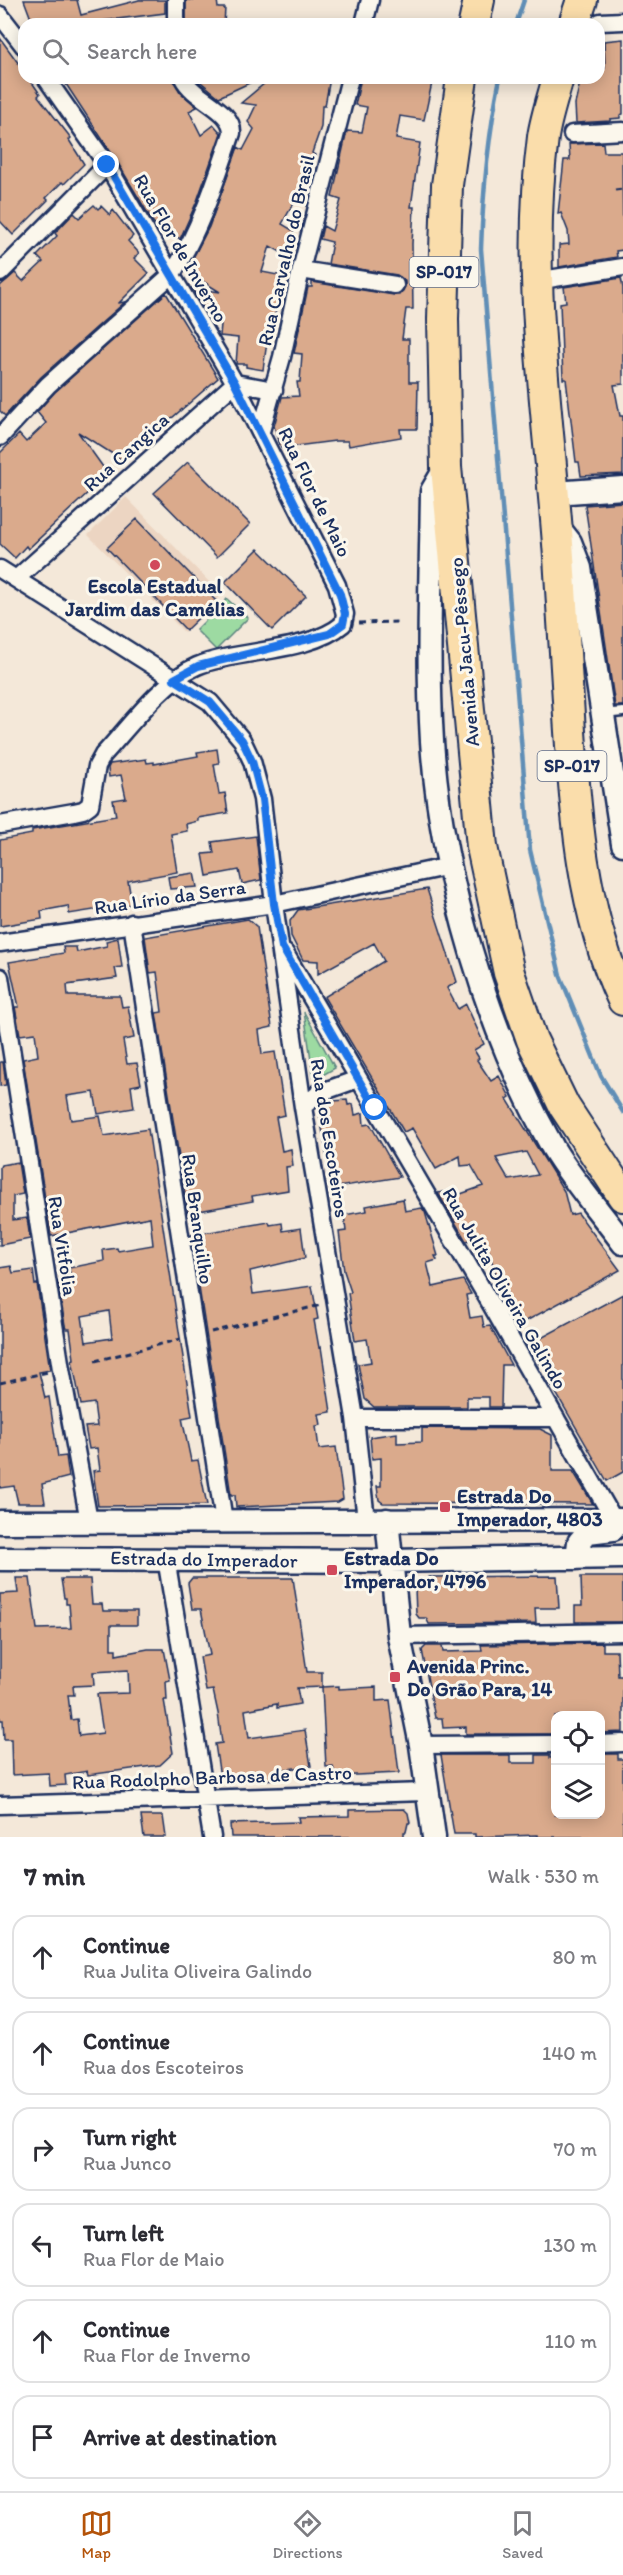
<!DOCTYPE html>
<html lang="en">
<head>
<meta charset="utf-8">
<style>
	body { margin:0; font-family:Itim,sans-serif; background:#f2f2f3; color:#2b2b33 }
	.controls { position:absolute; right:18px; bottom:18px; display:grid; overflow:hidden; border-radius:12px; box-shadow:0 3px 15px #0003 }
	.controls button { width:54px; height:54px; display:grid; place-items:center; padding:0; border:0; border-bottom:2px solid #e1e1e2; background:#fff; color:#2b2b33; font:30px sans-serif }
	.stop { position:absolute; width:18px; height:18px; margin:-14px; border:4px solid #1a73e8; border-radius:50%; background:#fff }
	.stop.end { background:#1a73e8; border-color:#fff; box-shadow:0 2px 6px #0008 }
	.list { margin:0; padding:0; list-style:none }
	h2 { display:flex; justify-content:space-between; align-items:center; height:78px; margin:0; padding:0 24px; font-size:26px }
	h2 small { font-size:20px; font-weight:400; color:#7c7c81 }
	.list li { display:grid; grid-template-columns:39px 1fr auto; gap:18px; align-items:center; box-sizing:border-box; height:84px; margin:0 12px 12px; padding:0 12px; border:2px solid #e1e1e2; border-radius:18px }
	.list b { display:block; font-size:22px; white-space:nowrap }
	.list p { margin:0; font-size:20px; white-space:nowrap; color:#7c7c81 }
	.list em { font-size:20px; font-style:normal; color:#7c7c81 }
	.icon { flex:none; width:33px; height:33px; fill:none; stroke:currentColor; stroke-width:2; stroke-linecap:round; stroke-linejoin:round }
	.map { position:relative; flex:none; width:623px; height:1837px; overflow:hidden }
	.search { position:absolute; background:#fff; box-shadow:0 3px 15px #0003; left:18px; right:18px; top:18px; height:66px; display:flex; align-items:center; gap:15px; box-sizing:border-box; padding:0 21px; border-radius:18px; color:#7c7c81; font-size:22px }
	.sheet { height:654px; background:#fff }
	nav { display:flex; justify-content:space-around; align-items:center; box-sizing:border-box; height:84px; border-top:2px solid #e1e1e2; background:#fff; font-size:16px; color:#7c7c81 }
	nav a { display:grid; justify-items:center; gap:3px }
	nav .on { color:#b45309 }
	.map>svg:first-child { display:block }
	.built { fill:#ecd5c2 }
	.green { fill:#9ddaa2; stroke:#5c8480; stroke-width:1.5 }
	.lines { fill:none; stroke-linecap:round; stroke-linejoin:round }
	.stream { stroke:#608eb6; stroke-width:4.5 }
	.building { fill:#daaa8c; stroke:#1b2f5e; stroke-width:1.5; fill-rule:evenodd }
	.lane-casing { stroke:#1b2f5e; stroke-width:13 }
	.street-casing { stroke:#1b2f5e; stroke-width:21 }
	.secondary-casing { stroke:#1b2f5e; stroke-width:27 }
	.highway-casing { stroke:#1b2f5e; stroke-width:34 }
	.path { stroke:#1b2f5e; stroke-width:3; stroke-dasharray:6 4.5; stroke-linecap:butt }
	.lane { stroke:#fbf7ec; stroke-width:8 }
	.street { stroke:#fbf7ec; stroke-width:16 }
	.secondary { stroke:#fbf7ec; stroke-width:22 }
	.highway { stroke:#faddab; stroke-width:30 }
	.route { stroke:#1a73e8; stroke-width:8 }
	.poi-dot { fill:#d1495b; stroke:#fbf7ec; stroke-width:2 }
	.labels { text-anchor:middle; stroke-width:6; stroke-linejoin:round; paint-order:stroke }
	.shield { fill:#fbf7ec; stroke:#5e6b89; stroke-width:1.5 }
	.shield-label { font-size:18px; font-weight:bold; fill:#1b2f5e }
	.street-label { font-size:20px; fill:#1b2f5e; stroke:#fbf7ec }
	.poi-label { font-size:20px; font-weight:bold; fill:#1b2f5e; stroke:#fbf7ec; text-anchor:start }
</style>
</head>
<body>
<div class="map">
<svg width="623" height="1837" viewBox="0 0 623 1837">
	<rect width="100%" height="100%" fill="#f4e8d9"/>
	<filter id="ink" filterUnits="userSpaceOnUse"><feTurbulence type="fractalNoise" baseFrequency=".0167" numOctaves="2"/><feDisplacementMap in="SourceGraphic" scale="12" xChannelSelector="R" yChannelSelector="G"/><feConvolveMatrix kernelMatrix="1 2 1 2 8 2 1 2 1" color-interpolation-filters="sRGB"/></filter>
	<g filter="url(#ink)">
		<path class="built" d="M 126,497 L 222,595 L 184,632 L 88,535 Z"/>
		<path class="green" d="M 227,599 L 248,618 L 216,650 L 196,630 Z
			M 304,1012 L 335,1068 L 314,1080 Z"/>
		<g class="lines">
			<path class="stream" d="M 516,24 L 524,0
				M 500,78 C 488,136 483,190 481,249 L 530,850 L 560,975 L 601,1076 L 623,1112"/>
		</g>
		<path class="building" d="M 24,0 L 77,0 L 81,15 L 139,0 L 165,0 L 165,13 L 77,24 L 33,24 Z
			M 186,0 L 217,0 L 218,8 L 225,8 L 224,24 L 186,24 Z
			M 0,38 L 24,71 L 24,78 L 29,78 L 40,94 L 38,96 L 71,138 L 69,140 L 84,164 L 64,184 L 62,182 L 46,198 L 48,200 L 13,235 L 0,221 Z
			M 623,39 L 623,114 L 620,115 L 620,118 L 610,119 L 610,121 L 576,123 L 575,104 L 581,78 L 599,78 L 599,68 L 605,68 L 604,41 Z
			M 62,78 L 173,78 L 180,92 L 197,107 L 189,111 L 201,135 L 214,125 L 221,133 L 197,201 L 180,239 L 166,230 L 162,233 L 153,222 L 116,160 Z
			M 196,78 L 260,78 L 219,97 Z
			M 271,78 L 330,78 L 325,106 L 322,106 L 321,127 L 312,153 L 315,155 L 306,183 L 302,197 L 298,195 L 282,224 L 294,231 L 291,243 L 286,255 L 270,246 L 262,272 L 283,276 L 269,342 L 267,342 L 263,370 L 246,367 L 246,364 L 236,364 L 238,338 L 220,336 L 221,324 L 216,324 L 217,313 L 206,312 L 192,288 L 220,292 L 186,271 L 209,227 L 238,147 L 243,150 L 254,129 L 248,122 L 256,105 L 241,103 Z
			M 361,78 L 433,78 L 424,120 L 400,116 L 396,139 L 420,143 L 411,207 L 414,207 L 412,244 L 413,309 L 406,309 L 402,339 L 409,339 L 409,382 L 418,382 L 417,429 L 400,429 L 401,437 L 349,446 L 348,441 L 335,441 L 281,448 L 274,426 L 282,397 L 299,396 L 297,382 L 300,382 L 302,354 L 294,353 L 308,287 L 312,287 L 312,282 L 394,295 L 399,295 L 405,287 L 405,281 L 397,275 L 328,264 L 332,242 L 320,239 L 323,226 L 332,231 L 341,200 L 332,197 L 347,131 L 362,132 L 367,107 L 355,105 Z
			M 603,143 L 604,152 L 622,152 L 623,250 L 616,251 L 617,257 L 559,267 L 559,245 L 569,244 L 568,231 L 561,213 L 558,214 L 564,160 L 570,160 L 569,144 Z
			M 94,205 L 98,209 L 101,206 L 110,215 L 113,210 L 133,236 L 128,241 L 139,253 L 134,258 L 149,273 L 119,303 L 125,302 L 41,377 L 5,416 L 0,411 L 0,286 L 15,273 L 23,281 L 43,262 L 37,256 L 57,236 L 55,233 L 74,213 L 79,218 Z
			M 621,278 L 623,288 L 623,384 L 614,385 L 620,416 L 623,416 L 623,474 L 581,476 L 579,462 L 576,462 L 566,379 L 563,379 L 560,303 L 566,302 L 564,287 Z
			M 166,293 L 218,378 L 143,443 L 140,441 L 130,453 L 128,451 L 122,460 L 78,432 L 108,474 L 28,549 L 26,546 L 15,558 L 0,544 L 0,453 L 19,434 L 26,442 L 46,423 L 37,412 L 55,392 Z
			M 188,462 L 250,524 L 217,557 L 154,493 Z
			M 623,502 L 623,706 L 615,706 L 585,505 Z
			M 137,519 L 216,601 L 186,630 L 107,548 Z
			M 258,549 L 306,596 L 272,630 L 225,582 Z
			M 217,749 L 219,763 L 214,764 L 219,794 L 225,793 L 228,813 L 198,818 L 198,821 L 186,824 L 187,831 L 171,834 L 177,872 L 128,881 L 132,904 L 69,914 L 68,906 L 41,911 L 42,919 L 0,926 L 0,840 L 32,834 L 32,830 L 116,816 L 113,800 L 126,798 L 121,775 L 109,777 L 108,768 L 110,764 L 146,759 L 147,763 L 154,762 L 154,764 L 198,756 L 197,752 Z
			M 256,836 L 261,880 L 242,884 L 239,870 L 207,876 L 203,854 L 214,853 L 212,842 Z
			M 194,873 L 197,887 L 170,889 L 168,877 Z
			M 427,889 L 457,982 L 447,988 L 458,1009 L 466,1004 L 484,1044 L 474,1050 L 479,1058 L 477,1060 L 491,1081 L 499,1076 L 510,1097 L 507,1099 L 564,1191 L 570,1215 L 578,1213 L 620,1270 L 517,1326 L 500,1296 L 507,1293 L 494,1269 L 489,1251 L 477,1254 L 474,1239 L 466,1241 L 438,1193 L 453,1190 L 455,1196 L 483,1186 L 471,1165 L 461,1166 L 460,1156 L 436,1169 L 412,1128 L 404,1132 L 324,997 L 384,961 L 374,943 L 318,974 L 318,961 L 303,960 L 291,936 L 290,921 L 298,910 ZM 526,1152 L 538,1175 L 509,1180 L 496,1158 Z
			M 248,919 L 257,927 L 272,1027 L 259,1030 L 262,1054 L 275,1052 L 285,1115 L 276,1117 L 282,1151 L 291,1149 L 293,1166 L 286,1167 L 288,1190 L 252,1196 L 253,1201 L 188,1213 L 156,1013 L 162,1012 L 157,972 L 150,973 L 145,937 Z
			M 118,938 L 122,967 L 115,968 L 117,978 L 67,985 L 68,996 L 120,996 L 122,1007 L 128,1006 L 134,1038 L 123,1040 L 127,1064 L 137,1063 L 141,1084 L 131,1086 L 134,1108 L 98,1114 L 94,1092 L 67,1096 L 71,1120 L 100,1116 L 104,1136 L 148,1129 L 192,1416 L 182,1418 L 191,1461 L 198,1460 L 207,1505 L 98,1506 L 93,1471 L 100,1470 L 97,1448 L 89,1449 L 85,1427 L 97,1426 L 94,1403 L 81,1405 L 72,1360 L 74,1359 L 70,1329 L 66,1329 L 65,1325 L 58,1282 L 71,1278 L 69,1268 L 104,1261 L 103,1250 L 117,1248 L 118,1251 L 153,1245 L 150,1217 L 51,1236 L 23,1059 L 38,1056 L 35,1033 L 20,1035 L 15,1007 L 19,1007 L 9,962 L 64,953 L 63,947 L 76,947 L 77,952 L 107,946 L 106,941 ZM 109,1311 L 112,1338 L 86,1342 L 82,1316 Z
			M 0,1062 L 3,1062 L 6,1085 L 0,1086 Z
			M 347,1100 L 348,1105 L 353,1104 L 355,1115 L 363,1113 L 364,1125 L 370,1124 L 400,1177 L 332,1188 L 320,1116 L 329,1115 L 327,1105 L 333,1104 L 332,1101 Z
			M 18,1162 L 23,1194 L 13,1196 L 13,1220 L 27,1218 L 30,1239 L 0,1245 L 0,1167 L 1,1165 Z
			M 403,1199 L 405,1211 L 422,1208 L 425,1212 L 438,1256 L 435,1256 L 437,1260 L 427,1263 L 433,1287 L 463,1280 L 471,1294 L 466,1295 L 470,1318 L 482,1316 L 484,1327 L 490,1326 L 511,1365 L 502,1365 L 501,1407 L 489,1407 L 489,1397 L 467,1397 L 467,1407 L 374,1407 L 365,1399 L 358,1364 L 371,1362 L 367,1339 L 355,1341 L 348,1293 L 351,1292 L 344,1271 L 339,1232 L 346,1231 L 344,1215 L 367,1211 L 366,1206 Z
			M 269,1222 L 270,1225 L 282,1223 L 283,1231 L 301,1228 L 305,1258 L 250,1271 L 253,1294 L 312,1286 L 318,1319 L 314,1320 L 319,1348 L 321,1347 L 331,1412 L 319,1414 L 321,1425 L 316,1426 L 319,1449 L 336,1447 L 343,1499 L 338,1502 L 236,1507 L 235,1495 L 231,1495 L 191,1235 Z
			M 11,1266 L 13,1273 L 33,1270 L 35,1285 L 37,1284 L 50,1370 L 39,1372 L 45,1398 L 49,1397 L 58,1457 L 66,1456 L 69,1477 L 42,1484 L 45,1503 L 18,1503 L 14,1486 L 0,1488 L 0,1268 Z
			M 623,1294 L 623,1472 L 607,1481 L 551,1384 L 561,1379 L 550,1360 L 540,1365 L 528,1345 Z
			M 422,1428 L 540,1429 L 552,1435 L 552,1471 L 573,1471 L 593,1504 L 383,1503 L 379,1500 L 377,1486 L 381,1486 L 381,1458 L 372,1459 L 370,1437 L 397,1433 L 397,1443 L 422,1442 Z
			M 557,1576 L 559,1608 L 535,1608 L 536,1623 L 429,1624 L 426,1618 L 419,1618 L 416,1614 L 415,1588 L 429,1588 L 429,1577 Z
			M 581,1577 L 623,1577 L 623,1622 L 575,1622 L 575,1606 L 582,1606 Z
			M 16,1578 L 30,1578 L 37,1629 L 71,1628 L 69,1604 L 66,1604 L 66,1598 L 64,1598 L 61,1579 L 90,1579 L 92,1604 L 102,1604 L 103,1611 L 137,1611 L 137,1625 L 111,1625 L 111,1649 L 116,1649 L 116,1655 L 148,1649 L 164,1649 L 170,1680 L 166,1681 L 167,1700 L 164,1700 L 173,1753 L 160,1765 L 88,1775 L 87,1771 L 65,1775 L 66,1785 L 50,1786 L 49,1773 L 12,1775 L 11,1739 L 4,1739 L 3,1720 L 0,1720 L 0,1594 L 18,1593 ZM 128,1670 L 129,1693 L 97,1694 L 103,1733 L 79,1736 L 77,1719 L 71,1720 L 68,1695 L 74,1695 L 73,1686 L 94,1685 L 93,1672 Z
			M 192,1578 L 293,1578 L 307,1672 L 322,1672 L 322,1687 L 339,1686 L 339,1689 L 376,1687 L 376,1701 L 390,1700 L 399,1773 L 335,1776 L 333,1766 L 326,1767 L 322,1687 L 297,1688 L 300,1704 L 277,1708 L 277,1704 L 245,1710 L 249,1738 L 305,1730 L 311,1766 L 279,1770 L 281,1779 L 227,1781 L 220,1777 L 215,1744 L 222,1743 L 218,1713 L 213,1690 L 206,1691 L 200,1657 L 210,1655 L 201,1609 L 192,1609 L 188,1583 Z
			M 603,1643 L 603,1651 L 617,1651 L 618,1676 L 623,1676 L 623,1732 L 600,1733 L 600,1716 L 555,1716 L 555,1733 L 550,1734 L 466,1734 L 466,1727 L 443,1728 L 442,1718 L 435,1718 L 422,1650 L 426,1646 L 442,1646 L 443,1652 L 482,1651 L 481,1645 Z
			M 600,1754 L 618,1754 L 618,1759 L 623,1759 L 623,1837 L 538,1837 L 538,1835 L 475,1837 L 475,1834 L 454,1834 L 441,1755 L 510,1755 L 510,1763 L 536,1763 L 536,1755 L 550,1755 L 550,1758 L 555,1758 L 555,1815 L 600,1815 Z
			M 404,1809 L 408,1813 L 410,1823 L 408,1823 L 406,1832 L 404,1832 L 404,1837 L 231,1837 L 230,1824 L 299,1822 L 298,1817 L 349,1816 L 349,1810 Z
			M 141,1816 L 163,1816 L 166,1837 L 144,1837 Z"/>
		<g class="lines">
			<g class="lane-casing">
				<path id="lane" d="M 603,714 L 623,712"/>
			</g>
			<g class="street-casing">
				<path id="street" d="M 176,0 L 176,24
					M 0,15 L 24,46
					M 600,22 L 623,21
					M 364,24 L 370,0
					M 572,134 L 623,131
					M 301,270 L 395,285
					M 0,273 L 107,165
					M 536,281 L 623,267
					M 261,431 L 282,357 L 301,270 L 350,78
					M 0,437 L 48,385 L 172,274 C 200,231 216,180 232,133 C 233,109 194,100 183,78
					M 0,569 L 210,702 L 242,740 L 252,761 L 262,799 L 274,904 L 303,1107 L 355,1418 L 366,1520
					M 16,579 L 235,383 L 274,390
					M 0,825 L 74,812 L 83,810 L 90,805 L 97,766 L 103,755 C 129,727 162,681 197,666 C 238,649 309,653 343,624 L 345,614 L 337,585 L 235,383 L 107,165 L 46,78
					M 132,923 L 224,1521
					M 0,943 L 274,904 L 450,866
					M 285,953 L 485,1294 L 614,1520
					M 0,977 L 61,1369 L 89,1521
					M 303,1107 L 319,1093 L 358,1079
					M 355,1418 L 556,1418
					M 166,1558 L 212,1837
					M 399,1636 L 623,1632
					M 600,1744 L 623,1743
					M 421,1745 L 556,1744
					M 0,1805 L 426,1792"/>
			</g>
			<g class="secondary-casing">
				<path id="secondary" d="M 446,467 L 432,491 C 431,574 427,659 432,741 C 441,876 487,1031 553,1148 C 573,1181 600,1212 623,1243
					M 555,493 L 623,488
					M 559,528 L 570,542 L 580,568 L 623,844
					M 387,1520 L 399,1636 L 421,1745 L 434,1837
					M 0,1522 L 623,1520
					M 577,1558 L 579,1542 L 588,1532 L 613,1529
					M 0,1559 L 390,1561 L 623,1557"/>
			</g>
			<g class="highway-casing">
				<path id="highway" d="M 474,24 L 479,0
					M 574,24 L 582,0
					M 462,78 L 447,185 L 443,319 L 446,467 L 482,847 L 509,973 L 532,1040 L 564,1106 L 623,1196
					M 558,78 C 553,97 546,117 543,137 C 525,278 549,417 559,557 C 562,610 566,663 569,716 C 575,811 582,913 623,1000"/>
			</g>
			<path class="path" d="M 615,190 L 623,189
				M 359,623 L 399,622
				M 211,1332 L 321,1305
				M 95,1361 L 181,1339
				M 0,1383 L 48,1372"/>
			<use href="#lane" class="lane"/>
			<use href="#street" class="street"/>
			<use href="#secondary" class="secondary"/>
			<use href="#highway" class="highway"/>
		</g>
	</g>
	<g class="lines" filter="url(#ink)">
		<path class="route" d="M 107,165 L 235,383 L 340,594 L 345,614 L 343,624 L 329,634 L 198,666 L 174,679 L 210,702 L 242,740 L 252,761 L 262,799 L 274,904 L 282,947 L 375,1108"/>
	</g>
	<g class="poi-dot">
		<circle cx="155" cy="565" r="6"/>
		<rect x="439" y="1501" width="12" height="12" rx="3"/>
		<rect x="326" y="1564" width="12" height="12" rx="3"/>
		<rect x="389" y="1671" width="12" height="12" rx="3"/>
	</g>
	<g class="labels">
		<g class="shield">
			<rect x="409.5" y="257" width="69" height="30" rx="4.5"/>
			<rect x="537.5" y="751" width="69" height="30" rx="4.5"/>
		</g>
		<g class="shield-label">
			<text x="444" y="278">SP-017</text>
			<text x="572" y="772">SP-017</text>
		</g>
		<g class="street-label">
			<text transform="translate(181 248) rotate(60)" y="7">Rua Flor de Inverno</text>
			<text transform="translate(286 250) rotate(-77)" y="7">Rua Carvalho do Brasil</text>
			<text transform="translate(126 452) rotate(-42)" y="7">Rua Cangica</text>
			<text transform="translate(315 492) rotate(64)" y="7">Rua Flor de Maio</text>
			<text transform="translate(464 652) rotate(-95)" y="7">Avenida Jacu-Pêssego</text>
			<text transform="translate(170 897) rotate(-8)" y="7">Rua Lírio da Serra</text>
			<text transform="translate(330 1138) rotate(81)" y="7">Rua dos Escoteiros</text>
			<text transform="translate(198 1219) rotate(82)" y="7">Rua Branquilho</text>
			<text transform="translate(63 1246) rotate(81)" y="7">Rua Vitfolia</text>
			<text transform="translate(505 1288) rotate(60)" y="7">Rua Julita Oliveira Galindo</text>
			<text transform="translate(204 1559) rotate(1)" y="7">Estrada do Imperador</text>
			<text transform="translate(212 1777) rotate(-2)" y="7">Rua Rodolpho Barbosa de Castro</text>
		</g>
		<g class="poi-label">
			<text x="155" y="593" text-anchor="middle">Escola Estadual<tspan x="155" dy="23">Jardim das Camélias</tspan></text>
			<text x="457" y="1503">Estrada Do<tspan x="457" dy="23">Imperador, 4803</tspan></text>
			<text x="344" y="1565">Estrada Do<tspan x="344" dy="23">Imperador, 4796</tspan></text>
			<text x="407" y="1673">Avenida Princ.<tspan x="407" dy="23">Do Grão Para, 14</tspan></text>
		</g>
	</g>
</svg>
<div class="controls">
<button><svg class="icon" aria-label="locate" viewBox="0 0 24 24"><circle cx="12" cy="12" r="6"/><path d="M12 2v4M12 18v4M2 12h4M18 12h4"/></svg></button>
<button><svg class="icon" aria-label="layers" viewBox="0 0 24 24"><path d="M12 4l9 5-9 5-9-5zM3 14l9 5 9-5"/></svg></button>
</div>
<div class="stop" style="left:375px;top:1108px"></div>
<div class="stop end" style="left:107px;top:165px"></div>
<div class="search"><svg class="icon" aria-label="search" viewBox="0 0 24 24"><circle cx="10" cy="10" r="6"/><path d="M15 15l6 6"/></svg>Search here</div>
</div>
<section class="sheet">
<h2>7 min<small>Walk · 530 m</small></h2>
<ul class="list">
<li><svg class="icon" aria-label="ahead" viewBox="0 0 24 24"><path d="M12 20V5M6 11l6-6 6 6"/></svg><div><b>Continue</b><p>Rua Julita Oliveira Galindo</p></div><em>80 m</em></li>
<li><svg class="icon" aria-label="ahead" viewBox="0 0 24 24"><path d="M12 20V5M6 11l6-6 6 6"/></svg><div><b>Continue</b><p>Rua dos Escoteiros</p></div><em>140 m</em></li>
<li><svg class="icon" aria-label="right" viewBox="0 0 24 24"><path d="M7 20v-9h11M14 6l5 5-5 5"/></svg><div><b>Turn right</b><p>Rua Junco</p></div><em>70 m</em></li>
<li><svg class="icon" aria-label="left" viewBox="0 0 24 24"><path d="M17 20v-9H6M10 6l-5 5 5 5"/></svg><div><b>Turn left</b><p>Rua Flor de Maio</p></div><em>130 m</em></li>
<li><svg class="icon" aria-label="ahead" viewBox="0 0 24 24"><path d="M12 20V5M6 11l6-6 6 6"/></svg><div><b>Continue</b><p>Rua Flor de Inverno</p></div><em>110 m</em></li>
<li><svg class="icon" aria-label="arrive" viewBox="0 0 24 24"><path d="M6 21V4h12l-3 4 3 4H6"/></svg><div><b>Arrive at destination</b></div></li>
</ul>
</section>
<nav>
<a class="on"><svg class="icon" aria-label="map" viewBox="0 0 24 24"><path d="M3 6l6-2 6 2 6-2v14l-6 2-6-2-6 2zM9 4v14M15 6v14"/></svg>Map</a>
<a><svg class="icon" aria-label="directions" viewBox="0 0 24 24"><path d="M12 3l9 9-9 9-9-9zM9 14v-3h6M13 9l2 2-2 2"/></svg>Directions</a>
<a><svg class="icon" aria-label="saved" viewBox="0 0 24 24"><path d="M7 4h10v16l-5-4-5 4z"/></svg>Saved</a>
</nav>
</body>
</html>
